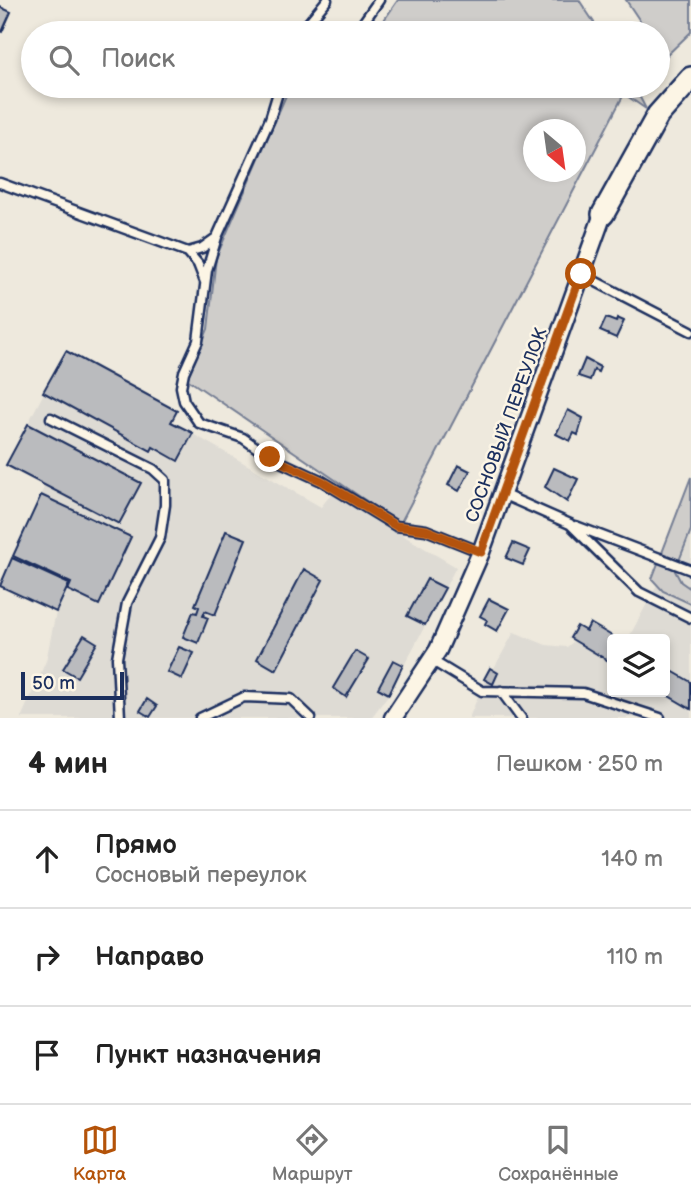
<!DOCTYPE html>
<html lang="ru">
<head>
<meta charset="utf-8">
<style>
	body { margin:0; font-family:"Balsamiq Sans",sans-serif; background:#f2f2f2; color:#222 }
	.controls { position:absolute; right:21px; bottom:21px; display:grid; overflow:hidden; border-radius:7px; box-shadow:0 4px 10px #0003 }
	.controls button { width:63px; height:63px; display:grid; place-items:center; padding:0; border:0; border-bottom:2px solid #e0e0e0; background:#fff; color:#222; font:35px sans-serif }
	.compass { position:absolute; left:523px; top:119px; width:63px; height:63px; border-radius:50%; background:#fff; box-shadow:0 4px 10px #0003; rotate:151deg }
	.scale { position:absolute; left:21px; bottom:18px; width:103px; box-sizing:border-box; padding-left:7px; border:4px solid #1b2f5e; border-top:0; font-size:19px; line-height:24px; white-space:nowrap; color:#1b2f5e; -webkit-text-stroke:5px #fcf5e5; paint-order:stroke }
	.stop { position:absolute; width:21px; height:21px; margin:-16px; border:5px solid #b45309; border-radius:50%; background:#fff }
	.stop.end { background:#b45309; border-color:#fff; box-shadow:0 2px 7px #0008 }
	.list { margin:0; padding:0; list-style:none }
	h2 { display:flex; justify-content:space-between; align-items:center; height:91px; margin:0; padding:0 28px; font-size:30px }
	h2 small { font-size:23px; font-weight:400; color:#767676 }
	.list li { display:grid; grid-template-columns:46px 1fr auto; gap:21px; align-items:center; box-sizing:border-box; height:98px; padding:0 28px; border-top:2px solid #e0e0e0 }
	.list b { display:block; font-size:26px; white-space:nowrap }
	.list p { margin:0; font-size:23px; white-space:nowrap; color:#767676 }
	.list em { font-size:23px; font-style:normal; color:#767676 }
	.icon { flex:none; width:38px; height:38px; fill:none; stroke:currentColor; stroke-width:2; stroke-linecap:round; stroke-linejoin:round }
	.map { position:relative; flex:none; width:691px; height:718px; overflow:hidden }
	.search { position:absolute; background:#fff; box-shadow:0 4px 10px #0003; left:21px; right:21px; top:21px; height:77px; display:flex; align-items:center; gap:18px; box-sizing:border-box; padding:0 24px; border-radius:38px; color:#767676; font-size:26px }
	.sheet { height:385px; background:#fff }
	nav { display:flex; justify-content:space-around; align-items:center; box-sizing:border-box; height:98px; border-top:2px solid #e0e0e0; background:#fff; font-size:19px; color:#767676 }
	nav a { display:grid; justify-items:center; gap:4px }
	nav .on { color:#b45309 }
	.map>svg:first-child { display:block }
	.built { fill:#dedbd4 }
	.green { fill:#cfcdca; stroke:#757e94; stroke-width:2; fill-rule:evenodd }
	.building { fill:#babbbe; stroke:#1b2f5e; stroke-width:2 }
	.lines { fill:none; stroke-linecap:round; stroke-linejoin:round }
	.service-casing { stroke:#1b2f5e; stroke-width:13 }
	.minor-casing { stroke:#1b2f5e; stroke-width:21 }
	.tertiary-casing { stroke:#1b2f5e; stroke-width:26 }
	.service { stroke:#fcf5e5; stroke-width:8 }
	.minor { stroke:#fcf5e5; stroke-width:16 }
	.tertiary { stroke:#fcf5e5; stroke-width:21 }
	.route { stroke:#b45309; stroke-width:9 }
	.labels { text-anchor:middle; stroke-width:5; stroke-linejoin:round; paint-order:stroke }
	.street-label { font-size:18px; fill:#1b2f5e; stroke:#fcf5e5 }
</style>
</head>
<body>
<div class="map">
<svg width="691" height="718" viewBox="0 0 691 718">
	<rect width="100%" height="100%" fill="#eee9dd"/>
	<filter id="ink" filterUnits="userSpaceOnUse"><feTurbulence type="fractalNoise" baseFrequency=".0143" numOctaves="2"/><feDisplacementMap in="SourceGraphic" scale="14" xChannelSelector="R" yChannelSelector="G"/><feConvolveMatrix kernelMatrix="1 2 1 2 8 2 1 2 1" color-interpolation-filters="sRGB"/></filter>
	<g filter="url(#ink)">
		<path class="built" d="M 66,351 L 177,411 L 172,422 L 321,507 L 332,493 L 456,567 L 389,694 L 371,718 L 21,718 L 46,661 L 56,612 L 0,586 L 45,485 L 6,465 Z
			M 691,507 L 691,718 L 469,718 L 490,668 L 493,670 L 514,632 L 546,645 L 567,647 L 574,641 L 570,638 L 577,626 L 586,631 L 590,623 L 617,639 L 612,639 L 612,692 L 665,692 L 665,639 L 628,639 L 659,581 Z"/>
		<path class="green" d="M 398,0 L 579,0 L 601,33 L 375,33 Z
			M 626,0 L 691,0 L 691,32 L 663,59 L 658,49 L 658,33 L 648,33 Z
			M 290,86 L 634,86 L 646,109 L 624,94 L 400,524 L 187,379 L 208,329 L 216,258 ZM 534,130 L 576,130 L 576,172 L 534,172 Z
			M 691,477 L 691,530 L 675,571 L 681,582 L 691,589 L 691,604 L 663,591 L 652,579 Z"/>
		<path class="building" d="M 0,7 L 11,12 L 2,32 L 0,31 Z
			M 606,318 L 616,322 L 617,318 L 624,321 L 616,338 L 600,331 Z
			M 66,351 L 177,411 L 171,422 L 193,433 L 178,461 L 153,447 L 151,451 L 43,392 Z
			M 585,359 L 600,367 L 598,372 L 594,370 L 590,380 L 578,376 Z
			M 568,410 L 583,418 L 578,435 L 574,433 L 570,441 L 556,434 Z
			M 28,424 L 141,483 L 119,524 L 6,465 Z
			M 458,465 L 470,471 L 459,491 L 448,485 Z
			M 554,468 L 578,479 L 567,502 L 545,487 Z
			M 41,495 L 131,537 L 99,605 L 68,590 L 71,583 L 13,556 Z
			M 226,531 L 246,539 L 215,615 L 205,611 L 203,616 L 208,618 L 198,643 L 183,637 L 193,612 L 197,613 L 199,607 L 195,605 Z
			M 513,543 L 530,550 L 523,565 L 506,558 Z
			M 12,558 L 69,584 L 56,612 L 0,586 Z
			M 304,569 L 323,580 L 276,670 L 257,659 Z
			M 427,579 L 445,588 L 425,625 L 407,616 Z
			M 489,599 L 509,609 L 497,631 L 485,624 L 487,620 L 480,616 Z
			M 590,623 L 617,639 L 612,639 L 612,663 L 570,638 L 577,626 L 586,631 Z
			M 84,635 L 97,643 L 77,677 L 63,669 Z
			M 179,647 L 194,653 L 182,679 L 167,672 Z
			M 355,651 L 369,659 L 346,697 L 333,688 Z
			M 393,660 L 403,665 L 389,694 L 378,688 Z
			M 665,667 L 691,682 L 691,709 L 662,692 L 665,692 Z
			M 490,668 L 498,673 L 493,684 L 484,679 Z
			M 147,699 L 157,706 L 150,717 L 140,711 Z"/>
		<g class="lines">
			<g class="service-casing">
				<path id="service" d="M 300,33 L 327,0
					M 356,33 L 379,0
					M 280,86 L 270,119 L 217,237 L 207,270 L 198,341 L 184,372 L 181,387 L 184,401 L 199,423 L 243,438 L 270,457 L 322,481 L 396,526 L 426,530 L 481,552
					M 0,183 L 188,252 L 198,264 L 205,282
					M 188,252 L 202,248 L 216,238
					M 581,274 L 691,331
					M 51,418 L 153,469 L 165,480 L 165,505 L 160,538 L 127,603 L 117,658 L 120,718
					M 502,494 L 570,524 L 639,592 L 691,618
					M 576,526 L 691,570
					M 431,660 L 482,691 L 583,693 L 660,718
					M 501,691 L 521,718
					M 200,718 L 244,697 L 291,699 L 311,718"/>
			</g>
			<g class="minor-casing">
				<path id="minor" d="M 393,718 L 438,650 L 481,552 L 603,214"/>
			</g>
			<g class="tertiary-casing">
				<path id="tertiary" d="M 603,214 L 658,115 L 691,78"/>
			</g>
			<use href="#service" class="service"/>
			<use href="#minor" class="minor"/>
			<use href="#tertiary" class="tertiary"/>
		</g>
	</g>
	<g class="lines" filter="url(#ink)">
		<path class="route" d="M 270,457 L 322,481 L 396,526 L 426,530 L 481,552 L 581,274"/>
	</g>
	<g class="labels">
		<g class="street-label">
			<text transform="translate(506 425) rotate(-70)" y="6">СОСНОВЫЙ ПЕРЕУЛОК</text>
		</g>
	</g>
</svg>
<div class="controls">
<button><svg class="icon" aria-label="layers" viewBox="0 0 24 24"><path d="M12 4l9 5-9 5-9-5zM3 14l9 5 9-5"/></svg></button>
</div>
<svg class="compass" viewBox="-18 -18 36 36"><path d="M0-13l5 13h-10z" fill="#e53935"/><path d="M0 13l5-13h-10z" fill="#767676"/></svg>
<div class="scale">50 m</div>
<div class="stop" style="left:581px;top:274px"></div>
<div class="stop end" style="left:270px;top:457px"></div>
<div class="search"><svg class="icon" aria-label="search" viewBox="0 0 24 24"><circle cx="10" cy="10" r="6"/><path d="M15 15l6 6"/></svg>Поиск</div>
</div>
<section class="sheet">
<h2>4 мин<small>Пешком · 250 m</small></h2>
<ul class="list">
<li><svg class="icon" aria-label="ahead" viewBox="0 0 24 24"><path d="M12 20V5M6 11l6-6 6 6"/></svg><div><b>Прямо</b><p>Сосновый переулок</p></div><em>140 m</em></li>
<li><svg class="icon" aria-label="right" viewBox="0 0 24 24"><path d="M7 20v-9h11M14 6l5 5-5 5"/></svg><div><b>Направо</b></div><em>110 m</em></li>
<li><svg class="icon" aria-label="arrive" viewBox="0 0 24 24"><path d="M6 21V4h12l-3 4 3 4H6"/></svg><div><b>Пункт назначения</b></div></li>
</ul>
</section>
<nav>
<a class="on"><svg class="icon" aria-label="map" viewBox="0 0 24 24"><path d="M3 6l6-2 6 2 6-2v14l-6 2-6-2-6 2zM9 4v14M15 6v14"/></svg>Карта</a>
<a><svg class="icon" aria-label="directions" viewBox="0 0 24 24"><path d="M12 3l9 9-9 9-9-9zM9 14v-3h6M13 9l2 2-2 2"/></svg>Маршрут</a>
<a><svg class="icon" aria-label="saved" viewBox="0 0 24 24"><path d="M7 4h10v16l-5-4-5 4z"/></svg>Сохранённые</a>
</nav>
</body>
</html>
